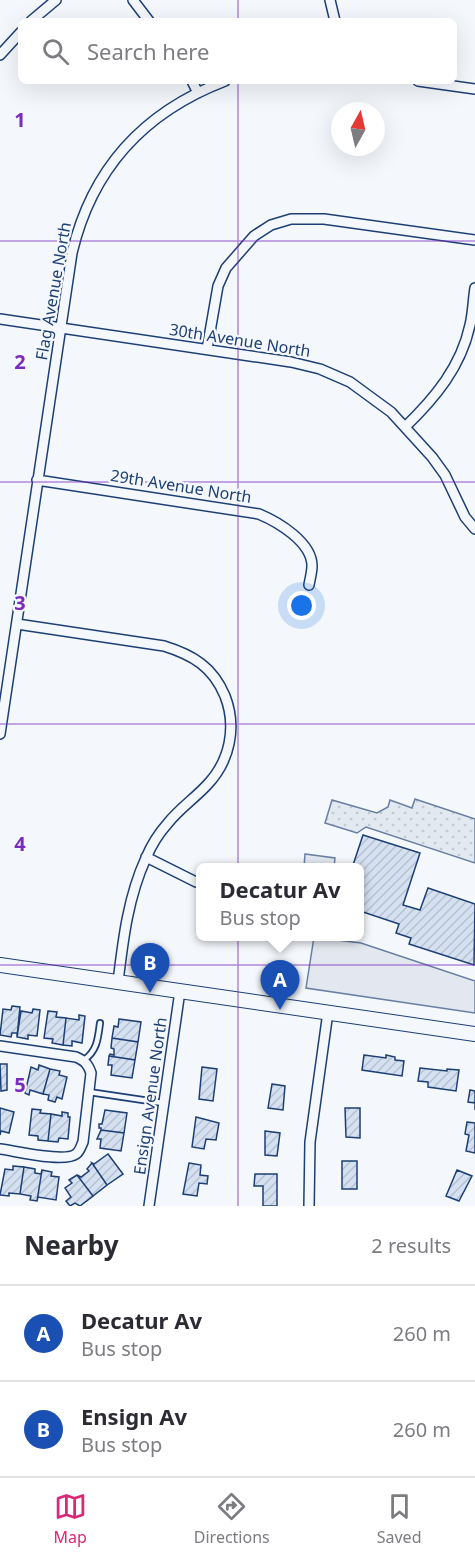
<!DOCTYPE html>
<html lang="en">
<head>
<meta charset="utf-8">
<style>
	body { margin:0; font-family:"Noto Sans",sans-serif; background:#f2f2f3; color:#2b2b33 }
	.compass { position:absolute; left:331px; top:102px; width:54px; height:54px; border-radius:50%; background:#fff; box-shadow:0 6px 24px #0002; rotate:8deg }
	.you { position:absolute; left:302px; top:606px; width:21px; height:21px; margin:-15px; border:4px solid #fff; border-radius:50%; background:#1a73e8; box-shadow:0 0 0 9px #1a73e833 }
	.badge { display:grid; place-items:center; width:39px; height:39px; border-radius:50%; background:#db2777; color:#fff; font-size:20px; font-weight:700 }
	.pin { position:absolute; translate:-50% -50px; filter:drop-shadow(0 2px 3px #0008) }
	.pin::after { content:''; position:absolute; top:32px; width:21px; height:18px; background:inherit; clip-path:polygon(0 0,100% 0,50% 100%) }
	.popup { position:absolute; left:196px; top:863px; width:168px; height:78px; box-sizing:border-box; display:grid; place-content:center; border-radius:9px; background:#fff; filter:drop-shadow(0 2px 4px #0005); font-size:20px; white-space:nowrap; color:#7c7c81 }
	.popup b { font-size:22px; color:#2b2b33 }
	.popup::after { content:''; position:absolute; left:50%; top:100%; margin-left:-12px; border:12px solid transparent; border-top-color:#fff }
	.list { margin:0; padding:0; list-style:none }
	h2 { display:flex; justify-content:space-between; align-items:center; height:78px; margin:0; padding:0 24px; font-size:26px }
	h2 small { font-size:20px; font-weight:400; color:#7c7c81 }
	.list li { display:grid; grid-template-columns:39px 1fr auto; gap:18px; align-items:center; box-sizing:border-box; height:96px; padding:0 24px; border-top:2px solid #e1e1e2 }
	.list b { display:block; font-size:22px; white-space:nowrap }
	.list p { margin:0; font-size:20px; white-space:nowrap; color:#7c7c81 }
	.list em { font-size:20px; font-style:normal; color:#7c7c81 }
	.icon { flex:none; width:33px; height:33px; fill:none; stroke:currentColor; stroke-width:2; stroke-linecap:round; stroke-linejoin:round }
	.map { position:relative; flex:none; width:475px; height:1206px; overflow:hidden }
	.search { position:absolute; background:#fff; box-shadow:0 6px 24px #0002; left:18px; right:18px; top:18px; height:66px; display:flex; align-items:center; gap:15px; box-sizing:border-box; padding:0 21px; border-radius:9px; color:#7c7c81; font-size:22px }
	.sheet { height:270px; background:#fff }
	nav { display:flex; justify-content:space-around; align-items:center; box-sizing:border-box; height:84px; border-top:2px solid #e1e1e2; background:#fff; font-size:16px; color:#7c7c81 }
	nav a { display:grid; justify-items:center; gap:3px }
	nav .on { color:#db2777 }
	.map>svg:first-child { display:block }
	.park { fill:url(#park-dots); stroke:#687fa3; stroke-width:1.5 }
	.parking { fill:#e3e8f0; stroke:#687fa3; stroke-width:1.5 }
	.building { fill:url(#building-hatch); stroke:#1d3f73; stroke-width:1.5 }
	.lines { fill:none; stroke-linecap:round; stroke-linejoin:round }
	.lane-casing { stroke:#1d3f73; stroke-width:8 }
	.street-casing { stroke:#1d3f73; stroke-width:12 }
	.secondary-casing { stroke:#1d3f73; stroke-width:16 }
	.lane { stroke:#f4f7fb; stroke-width:4.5 }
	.street { stroke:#f4f7fb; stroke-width:9 }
	.secondary { stroke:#f4f7fb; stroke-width:14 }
	.grid { fill:none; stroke:#7b2cbf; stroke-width:1.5; stroke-opacity:0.55 }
	.labels { text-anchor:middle; stroke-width:4.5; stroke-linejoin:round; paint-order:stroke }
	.street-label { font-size:16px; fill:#1d3f73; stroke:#f4f7fb }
	.grid-label { font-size:20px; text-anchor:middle; font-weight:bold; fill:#7b2cbf; stroke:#f4f7fb; stroke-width:4.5; stroke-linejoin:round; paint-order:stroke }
</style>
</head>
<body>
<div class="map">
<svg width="475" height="1206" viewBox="0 0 475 1206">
	<defs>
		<pattern id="park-dots" width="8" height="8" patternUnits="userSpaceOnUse" patternTransform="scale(1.5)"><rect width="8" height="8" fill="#e3e9f0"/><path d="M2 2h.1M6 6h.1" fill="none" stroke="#c2c9d1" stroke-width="1.8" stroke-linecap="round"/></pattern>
		<pattern id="building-hatch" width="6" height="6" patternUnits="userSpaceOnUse" patternTransform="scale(1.5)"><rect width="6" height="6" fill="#d5e0f0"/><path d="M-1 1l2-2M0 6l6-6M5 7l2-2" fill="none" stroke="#b6c1d1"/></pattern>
	</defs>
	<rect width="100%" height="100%" fill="#f4f7fb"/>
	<path class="park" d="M 415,799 L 475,819 L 475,863 L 366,827 L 357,833 L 325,823 L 332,800 L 377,813 L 388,807 L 390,800 L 412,808 Z"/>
	<path class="parking" d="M 305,854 L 335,858 L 334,867 L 304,867 Z
		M 314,937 L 361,943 L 475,981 L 475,1013 L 306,988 Z"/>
	<path class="building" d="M 363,835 L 420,853 L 403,905 L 420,910 L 428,888 L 475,904 L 474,965 L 409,944 L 411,938 L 396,933 L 399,924 L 360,911 L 360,868 L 352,868 Z
		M 12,1006 L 20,1007 L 17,1037 L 17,1033 L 12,1033 L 11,1037 L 0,1035 L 3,1009 L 11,1010 Z
		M 33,1009 L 40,1010 L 37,1036 L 28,1035 L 28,1039 L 17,1037 L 21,1011 L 32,1013 Z
		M 48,1011 L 57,1012 L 56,1017 L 66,1018 L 63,1045 L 52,1043 L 53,1039 L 44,1038 Z
		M 79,1015 L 85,1016 L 82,1043 L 72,1041 L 72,1046 L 63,1045 L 66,1018 L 79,1020 Z
		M 119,1019 L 141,1022 L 138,1042 L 112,1038 L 114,1026 L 118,1027 Z
		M 112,1038 L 138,1042 L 135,1060 L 109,1056 L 110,1054 L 114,1055 L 114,1049 L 111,1048 Z
		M 364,1055 L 386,1058 L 386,1055 L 395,1057 L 395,1060 L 404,1061 L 402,1076 L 362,1070 Z
		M 109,1056 L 135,1060 L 132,1078 L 111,1075 L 112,1065 L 108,1065 Z
		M 0,1064 L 7,1064 L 7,1090 L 1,1091 Z
		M 39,1065 L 50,1069 L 43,1094 L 30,1090 L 29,1095 L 25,1093 L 31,1067 L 38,1070 Z
		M 202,1067 L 217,1069 L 213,1101 L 199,1099 Z
		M 420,1068 L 447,1071 L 447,1069 L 459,1070 L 456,1091 L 428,1087 L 428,1082 L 418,1081 Z
		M 50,1069 L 60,1071 L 59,1075 L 67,1077 L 62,1099 L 57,1097 L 55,1102 L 48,1100 L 49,1095 L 43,1094 Z
		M 272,1084 L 285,1086 L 283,1110 L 268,1108 Z
		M 470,1090 L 475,1091 L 475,1110 L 475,1103 L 468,1102 Z
		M 0,1108 L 14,1112 L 9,1133 L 1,1131 L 0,1135 Z
		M 345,1108 L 360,1108 L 360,1138 L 346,1137 Z
		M 32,1109 L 41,1110 L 40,1113 L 51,1114 L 48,1141 L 38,1140 L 38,1136 L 29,1135 Z
		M 105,1110 L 127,1113 L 124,1133 L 101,1130 L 101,1128 L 99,1128 L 99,1124 L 102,1124 Z
		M 62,1112 L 68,1113 L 68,1117 L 70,1117 L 68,1139 L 59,1138 L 58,1142 L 48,1141 L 51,1114 L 62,1116 Z
		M 196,1117 L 219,1123 L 216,1140 L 206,1139 L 204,1149 L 192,1147 Z
		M 467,1122 L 475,1123 L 475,1153 L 466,1151 L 469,1135 L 465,1134 Z
		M 101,1130 L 124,1133 L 121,1151 L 100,1148 L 101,1139 L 97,1139 Z
		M 265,1131 L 280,1133 L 277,1156 L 265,1155 Z
		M 108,1154 L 123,1174 L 107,1185 L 92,1163 L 94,1164 Z
		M 342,1161 L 357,1161 L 357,1189 L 342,1189 Z
		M 92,1163 L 107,1185 L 93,1196 L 77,1175 L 81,1177 L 89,1171 L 87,1169 Z
		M 189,1163 L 201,1165 L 200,1175 L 208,1176 L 207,1184 L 199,1183 L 197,1196 L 183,1194 Z
		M 13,1166 L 24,1167 L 20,1194 L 9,1193 L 9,1196 L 0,1195 L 5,1169 L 13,1170 Z
		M 24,1167 L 35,1169 L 35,1173 L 41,1174 L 42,1170 L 37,1201 L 30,1200 L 31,1196 L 20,1194 Z
		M 42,1170 L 52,1172 L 51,1176 L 59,1177 L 56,1200 L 38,1197 L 37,1201 Z
		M 457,1170 L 472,1176 L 459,1201 L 446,1196 Z
		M 255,1174 L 277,1174 L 277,1206 L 263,1206 L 263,1186 L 254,1186 Z
		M 77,1175 L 93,1196 L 80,1206 L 75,1203 L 70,1206 L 66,1201 L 71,1197 L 65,1188 L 72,1183 L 69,1180 Z"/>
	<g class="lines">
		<g class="lane-casing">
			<path id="lane" d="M 84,1060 C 97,1051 98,1039 100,1023
				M 89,1092 L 163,1103"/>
		</g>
		<g class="street-casing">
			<path id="street" d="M 133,0 L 149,21
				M 330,0 L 335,21
				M 31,21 L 56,0
				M 0,55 L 21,32
				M 192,81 L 198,93
				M 418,81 L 475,89
				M 0,319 L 291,362 L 320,369 L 350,382 L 391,412 L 432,457 L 445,475 L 465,517 L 475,529
				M 207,349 L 218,286 L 226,268 L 254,236 L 271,225 L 291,219 L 324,219 L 475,240
				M 405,427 C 435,398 461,367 470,325 C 473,313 473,300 475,288
				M 37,480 L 259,514 C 278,522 312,542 312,566 C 312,572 310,579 309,585
				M 17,624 L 164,646 C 193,655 213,667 225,696 C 237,727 230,761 207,785 C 195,798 179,809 168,823 C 159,833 151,846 146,858 C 128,897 123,940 118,982
				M 0,734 L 72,253 C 92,168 144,112 225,81
				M 146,857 L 196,882 L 200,881
				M 0,1046 L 76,1057 C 85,1061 88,1064 91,1073 L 83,1142 C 81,1146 80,1151 76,1154 C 64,1163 16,1151 0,1149
				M 149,1206 L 180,991
				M 309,1206 L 310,1142 L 328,1012"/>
		</g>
		<g class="secondary-casing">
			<path id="secondary" d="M 0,965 L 475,1034"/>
		</g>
		<use href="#lane" class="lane"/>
		<use href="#street" class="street"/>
		<use href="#secondary" class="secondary"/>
	</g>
	<path class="grid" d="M 238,0 L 238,21M 238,81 L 238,1206M 0,241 L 475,241M 0,482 L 475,482M 0,724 L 475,724M 0,965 L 475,965"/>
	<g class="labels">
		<g class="street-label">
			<text transform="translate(53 291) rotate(-80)" y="6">Flag Avenue North</text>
			<text transform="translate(240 340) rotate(9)" y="6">30th Avenue North</text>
			<text transform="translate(181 486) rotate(9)" y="6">29th Avenue North</text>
			<text transform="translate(150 1096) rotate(-82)" y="6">Ensign Avenue North</text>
		</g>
	</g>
	<g class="grid-label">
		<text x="20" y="127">1</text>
		<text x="20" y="369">2</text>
		<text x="20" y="610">3</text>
		<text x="20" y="851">4</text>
		<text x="20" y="1092">5</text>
	</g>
</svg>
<svg class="compass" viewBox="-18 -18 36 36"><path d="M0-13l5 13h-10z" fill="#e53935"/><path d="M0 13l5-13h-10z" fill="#7c7c81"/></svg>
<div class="you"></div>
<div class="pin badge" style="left:280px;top:1010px;background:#1a4fb4">A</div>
<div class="popup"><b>Decatur Av</b>Bus stop</div>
<div class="pin badge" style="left:150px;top:993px;background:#1a4fb4">B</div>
<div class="search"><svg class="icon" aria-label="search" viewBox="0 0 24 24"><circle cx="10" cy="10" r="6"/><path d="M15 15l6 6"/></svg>Search here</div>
</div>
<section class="sheet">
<h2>Nearby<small>2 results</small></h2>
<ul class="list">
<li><span class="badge" style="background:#1a4fb4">A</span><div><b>Decatur Av</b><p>Bus stop</p></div><em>260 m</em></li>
<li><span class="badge" style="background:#1a4fb4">B</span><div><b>Ensign Av</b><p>Bus stop</p></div><em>260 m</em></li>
</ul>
</section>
<nav>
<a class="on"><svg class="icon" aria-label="map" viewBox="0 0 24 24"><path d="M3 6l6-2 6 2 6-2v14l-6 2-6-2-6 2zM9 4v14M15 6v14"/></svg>Map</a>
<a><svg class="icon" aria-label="directions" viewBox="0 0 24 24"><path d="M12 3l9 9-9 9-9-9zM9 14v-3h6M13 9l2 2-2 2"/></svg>Directions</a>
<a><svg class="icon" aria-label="saved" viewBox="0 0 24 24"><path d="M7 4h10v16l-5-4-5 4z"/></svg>Saved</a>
</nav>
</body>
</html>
